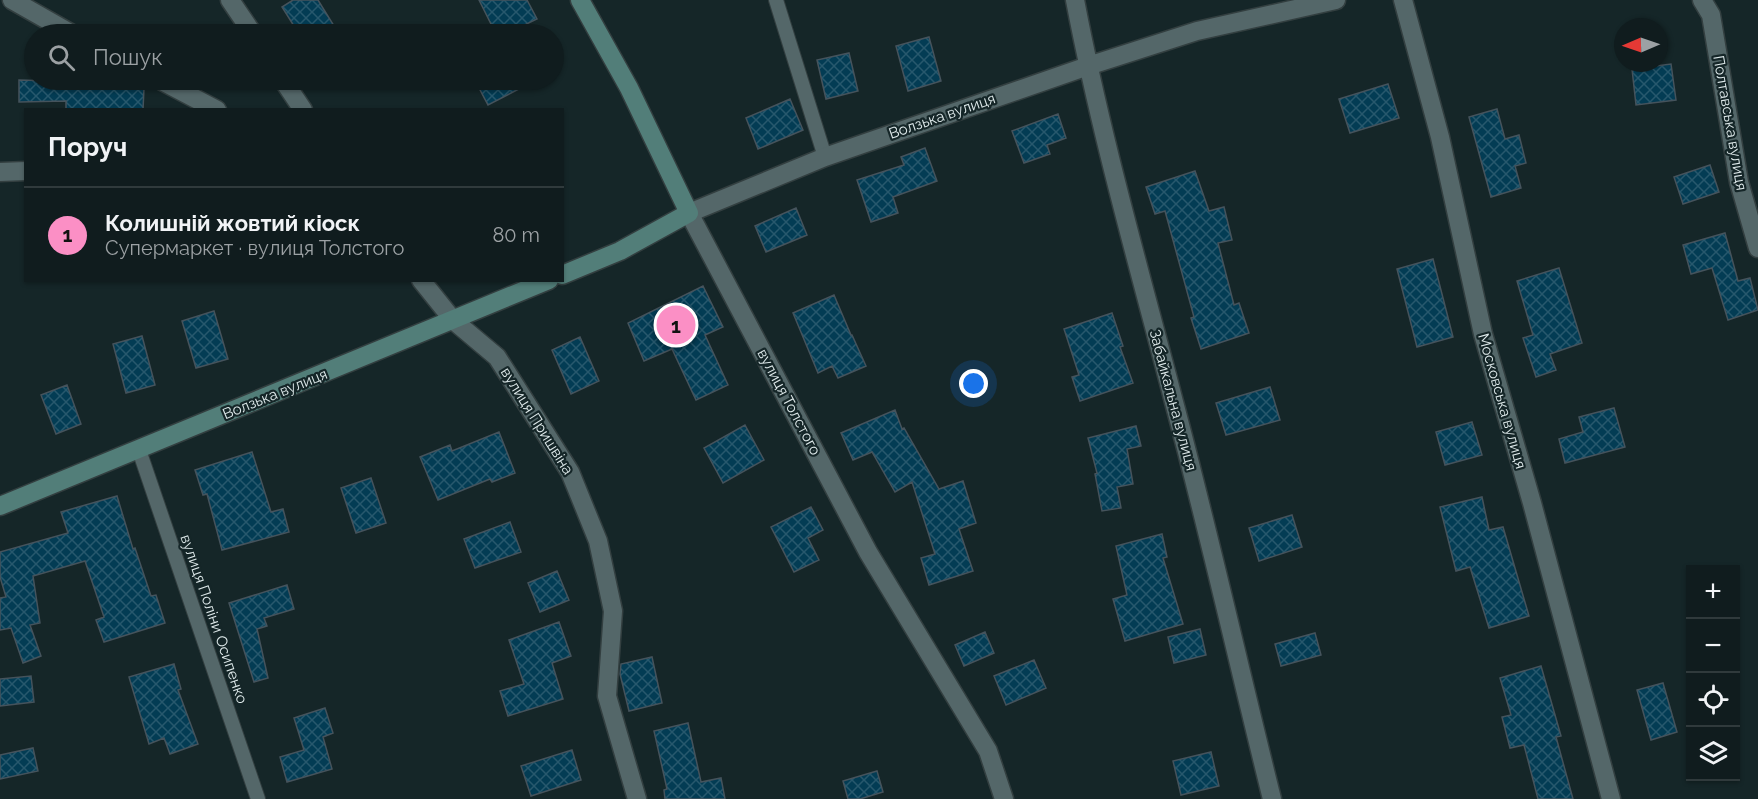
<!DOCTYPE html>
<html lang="uk">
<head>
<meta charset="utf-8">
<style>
	body { margin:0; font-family:Raleway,sans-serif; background:#192527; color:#f1f3f6 }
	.controls { position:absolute; right:18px; bottom:18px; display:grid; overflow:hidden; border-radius:0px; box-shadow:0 2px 4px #0004 }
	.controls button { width:54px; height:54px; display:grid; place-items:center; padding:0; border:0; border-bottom:2px solid #303a3c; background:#101c1e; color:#f1f3f6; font:30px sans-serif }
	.compass { position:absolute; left:1614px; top:18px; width:54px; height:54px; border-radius:50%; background:#101c1e; box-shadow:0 2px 4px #0004; rotate:268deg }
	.you { position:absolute; left:974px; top:384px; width:21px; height:21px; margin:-15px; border:4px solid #fff; border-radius:50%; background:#1a73e8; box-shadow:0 0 0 9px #1a73e833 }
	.badge { display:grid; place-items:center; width:39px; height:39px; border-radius:50%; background:#fb8fc5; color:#111; font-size:20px; font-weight:700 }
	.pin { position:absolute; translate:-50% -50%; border:3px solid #fff; box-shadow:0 2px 6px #0006 }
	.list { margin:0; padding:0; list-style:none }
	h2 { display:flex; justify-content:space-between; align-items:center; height:78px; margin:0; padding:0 24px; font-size:26px }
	h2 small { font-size:20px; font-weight:400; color:#9ca1a4 }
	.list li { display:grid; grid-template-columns:39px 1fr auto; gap:18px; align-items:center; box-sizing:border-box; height:96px; padding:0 24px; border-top:2px solid #303a3c }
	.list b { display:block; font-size:22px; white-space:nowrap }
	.list p { margin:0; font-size:20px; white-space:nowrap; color:#9ca1a4 }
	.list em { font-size:20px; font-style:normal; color:#9ca1a4 }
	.icon { flex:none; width:33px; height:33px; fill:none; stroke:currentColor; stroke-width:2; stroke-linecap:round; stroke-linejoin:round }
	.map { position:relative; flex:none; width:1758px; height:799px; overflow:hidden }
	.search { position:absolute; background:#101c1e; box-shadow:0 2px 4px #0004; left:24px; top:24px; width:540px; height:66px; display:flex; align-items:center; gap:15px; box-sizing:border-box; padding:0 21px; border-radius:33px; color:#9ca1a4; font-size:22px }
	.panel { position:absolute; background:#101c1e; box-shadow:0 2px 4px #0004; left:24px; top:108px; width:540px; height:174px; border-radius:0px }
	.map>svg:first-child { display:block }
	.building { fill:url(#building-cross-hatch); stroke:#45535c; stroke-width:1.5 }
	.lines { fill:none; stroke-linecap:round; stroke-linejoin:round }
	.lane-casing { stroke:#333f40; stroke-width:16 }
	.street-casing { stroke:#333f40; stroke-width:21 }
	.secondary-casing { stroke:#333f40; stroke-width:21 }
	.lane { stroke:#546769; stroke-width:14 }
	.street { stroke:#546769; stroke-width:18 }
	.secondary { stroke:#527e79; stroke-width:18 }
	.labels { text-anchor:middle; stroke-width:4.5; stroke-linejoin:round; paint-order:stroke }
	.street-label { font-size:15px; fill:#e0ebec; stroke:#152628 }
</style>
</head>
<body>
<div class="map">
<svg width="1758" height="799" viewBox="0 0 1758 799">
	<defs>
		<pattern id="building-cross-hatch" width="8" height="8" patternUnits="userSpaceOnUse" patternTransform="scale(1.5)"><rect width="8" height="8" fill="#033c54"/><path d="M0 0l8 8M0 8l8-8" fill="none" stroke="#27586d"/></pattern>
	</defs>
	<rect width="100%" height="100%" fill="#152628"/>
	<path class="building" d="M 293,0 L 318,0 L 339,34 L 299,34 L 282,7 Z
		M 479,0 L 527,0 L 537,19 L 506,34 L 496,34 Z
		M 929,37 L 941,81 L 908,91 L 896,46 Z
		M 849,53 L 858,91 L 826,99 L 817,60 Z
		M 1671,64 L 1676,100 L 1636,105 L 1632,69 Z
		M 19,80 L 124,83 L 124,87 L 144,88 L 143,110 L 66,110 L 66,101 L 19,102 Z
		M 490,80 L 536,80 L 488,105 L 478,86 Z
		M 1388,84 L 1399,118 L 1350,133 L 1339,99 Z
		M 790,99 L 803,130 L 758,149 L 746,118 Z
		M 1497,109 L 1505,139 L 1519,135 L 1526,163 L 1515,166 L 1521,188 L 1491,197 L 1469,117 Z
		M 1058,114 L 1066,138 L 1047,145 L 1050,154 L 1024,163 L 1012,131 Z
		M 925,148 L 937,181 L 893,197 L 898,213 L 871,222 L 857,180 L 904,165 L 901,157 Z
		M 1710,165 L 1719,192 L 1683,204 L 1674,177 Z
		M 1195,171 L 1209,211 L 1224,207 L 1232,240 L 1218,243 L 1234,305 L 1239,303 L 1249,333 L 1201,349 L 1191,318 L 1194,317 L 1165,211 L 1155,214 L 1146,187 Z
		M 796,208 L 807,235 L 766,252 L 755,226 Z
		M 1725,233 L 1738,281 L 1750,278 L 1758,310 L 1728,320 L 1712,268 L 1691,274 L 1683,245 Z
		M 1433,259 L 1453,337 L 1417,347 L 1397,269 Z
		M 1559,268 L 1582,343 L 1550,354 L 1556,370 L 1536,377 L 1523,338 L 1533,335 L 1517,281 Z
		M 703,286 L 723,327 L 705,335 L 728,385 L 696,400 L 672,349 L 644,361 L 628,323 Z
		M 834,295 L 851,335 L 852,335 L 866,366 L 838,378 L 832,366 L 818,373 L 793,313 Z
		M 214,311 L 228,359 L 196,368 L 182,321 Z
		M 1112,313 L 1123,346 L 1120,347 L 1133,383 L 1080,401 L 1072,377 L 1079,375 L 1064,329 Z
		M 142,336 L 155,385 L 126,393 L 113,344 Z
		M 580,337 L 599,381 L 571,394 L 552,350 Z
		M 67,385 L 81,424 L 56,434 L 41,395 Z
		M 1270,387 L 1280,420 L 1226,435 L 1216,403 Z
		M 1614,408 L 1625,447 L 1565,463 L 1559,439 L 1583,432 L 1579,417 Z
		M 895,410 L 902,429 L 904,428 L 939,489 L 963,481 L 976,523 L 959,529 L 973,571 L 929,585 L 921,558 L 935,554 L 912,482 L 895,492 L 872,452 L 853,460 L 841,433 Z
		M 1472,422 L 1482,455 L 1445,465 L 1436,432 Z
		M 745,425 L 764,460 L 723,483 L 704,448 Z
		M 1136,426 L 1141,446 L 1127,449 L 1133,484 L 1117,487 L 1121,508 L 1102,511 L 1095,474 L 1097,473 L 1088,438 Z
		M 499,432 L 515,473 L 492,482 L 490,479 L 438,500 L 420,457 L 450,445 L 452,451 Z
		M 252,452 L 271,512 L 283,509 L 289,532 L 222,550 L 207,494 L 203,495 L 195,470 Z
		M 371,478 L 386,523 L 356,533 L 341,488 Z
		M 117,496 L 133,549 L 135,548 L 151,596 L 156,595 L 165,623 L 104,642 L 96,620 L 104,617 L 85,561 L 33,576 L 40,623 L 30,625 L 41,656 L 23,663 L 11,628 L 0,630 L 0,598 L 6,597 L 0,577 L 0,552 L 68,533 L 61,512 Z
		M 1482,497 L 1489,530 L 1503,527 L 1529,616 L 1489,628 L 1470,567 L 1456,571 L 1440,507 Z
		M 811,507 L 823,530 L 808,538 L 819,560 L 794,572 L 771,527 Z
		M 1292,515 L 1302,547 L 1259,561 L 1249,528 Z
		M 510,522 L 521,552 L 475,568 L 464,539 Z
		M 1162,534 L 1167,557 L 1163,558 L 1183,624 L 1125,641 L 1113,599 L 1127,595 L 1116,546 Z
		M 557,571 L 569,600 L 540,612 L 528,583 Z
		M 287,585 L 294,609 L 264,618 L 267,626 L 257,629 L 268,678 L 254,682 L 229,603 Z
		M 559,622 L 571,656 L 552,663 L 563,699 L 508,716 L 500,691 L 524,684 L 509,640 Z
		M 1200,629 L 1206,655 L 1174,663 L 1168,637 Z
		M 985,632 L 994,653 L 964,666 L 955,645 Z
		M 1315,633 L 1321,655 L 1281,666 L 1275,644 Z
		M 652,657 L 662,703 L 629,711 L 620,674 L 621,664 Z
		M 1034,660 L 1046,688 L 1006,705 L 994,676 Z
		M 174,664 L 181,689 L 178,690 L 198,744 L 170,754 L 164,738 L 149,744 L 129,677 Z
		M 1541,666 L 1561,736 L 1556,737 L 1573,799 L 1538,799 L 1524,745 L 1510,748 L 1502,717 L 1511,715 L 1500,678 Z
		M 31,676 L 34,702 L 0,706 L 0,679 Z
		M 1663,683 L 1677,732 L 1651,740 L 1637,690 Z
		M 325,708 L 333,733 L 323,737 L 332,769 L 287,782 L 280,757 L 304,750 L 294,718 Z
		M 688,723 L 701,782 L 721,778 L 725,799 L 665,799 L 664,790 L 667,789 L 654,731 Z
		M 33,748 L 38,771 L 0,779 L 0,755 Z
		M 572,750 L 581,780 L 531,796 L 521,766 Z
		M 1211,752 L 1219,786 L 1181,795 L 1173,761 Z
		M 877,771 L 883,792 L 860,799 L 848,799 L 843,781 Z"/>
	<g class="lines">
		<g class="lane-casing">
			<path id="lane" d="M 776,0 L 825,157
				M 139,450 L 258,799"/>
		</g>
		<g class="street-casing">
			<path id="street" d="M 12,0 L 72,34
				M 230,0 L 253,34
				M 1075,0 C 1101,136 1139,268 1174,402 C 1209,533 1239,667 1272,799
				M 1403,0 L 1440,137 L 1483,334 L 1532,503 L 1611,799
				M 1702,0 L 1711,15 L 1739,182 L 1758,248
				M 160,80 L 217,110
				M 283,80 L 303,110
				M 0,172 L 26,171
				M 421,280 L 453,320 L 497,357 L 570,472 L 598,541 L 613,611 L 607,696 L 637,799
				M 1004,799 L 988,751 L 868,552 L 689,213 L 825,157 L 1088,66 L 1197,31 L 1336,0"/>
		</g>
		<g class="secondary-casing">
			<path id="secondary" d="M 562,275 L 620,251 L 689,213 L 629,88 L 580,0
				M 0,506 L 549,280"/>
		</g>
		<use href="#lane" class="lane"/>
		<use href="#street" class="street"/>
		<use href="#secondary" class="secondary"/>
	</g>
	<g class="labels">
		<g class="street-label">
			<text transform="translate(942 116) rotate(-19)" y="5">Волзька вулиця</text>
			<text transform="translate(1730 123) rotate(80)" y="5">Полтавська вулиця</text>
			<text transform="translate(275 394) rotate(-22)" y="5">Волзька вулиця</text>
			<text transform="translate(1173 400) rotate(75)" y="5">Забайкальна вулиця</text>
			<text transform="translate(1502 401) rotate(74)" y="5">Московська вулиця</text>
			<text transform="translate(789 402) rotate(62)" y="5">вулиця Толстого</text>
			<text transform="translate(537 421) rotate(58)" y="5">вулиця Пришвіна</text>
			<text transform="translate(214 619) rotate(71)" y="5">вулиця Поліни Осипенко</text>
		</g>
	</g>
</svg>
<div class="controls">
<button>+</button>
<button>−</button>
<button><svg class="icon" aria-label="locate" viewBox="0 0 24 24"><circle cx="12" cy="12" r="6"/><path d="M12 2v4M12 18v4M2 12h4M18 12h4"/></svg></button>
<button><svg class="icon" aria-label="layers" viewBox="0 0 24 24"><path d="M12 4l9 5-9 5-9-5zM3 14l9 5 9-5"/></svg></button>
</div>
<svg class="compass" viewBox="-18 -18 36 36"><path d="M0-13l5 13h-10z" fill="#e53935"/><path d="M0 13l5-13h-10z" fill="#9ca1a4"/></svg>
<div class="you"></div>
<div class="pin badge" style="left:676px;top:325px">1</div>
<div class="search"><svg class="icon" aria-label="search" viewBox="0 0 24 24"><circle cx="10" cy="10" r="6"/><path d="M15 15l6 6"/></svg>Пошук</div>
<section class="panel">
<h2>Поруч<small></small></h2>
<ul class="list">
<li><span class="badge">1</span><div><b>Колишній жовтий кіоск</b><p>Супермаркет · вулиця Толстого</p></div><em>80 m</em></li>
</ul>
</section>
</div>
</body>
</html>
